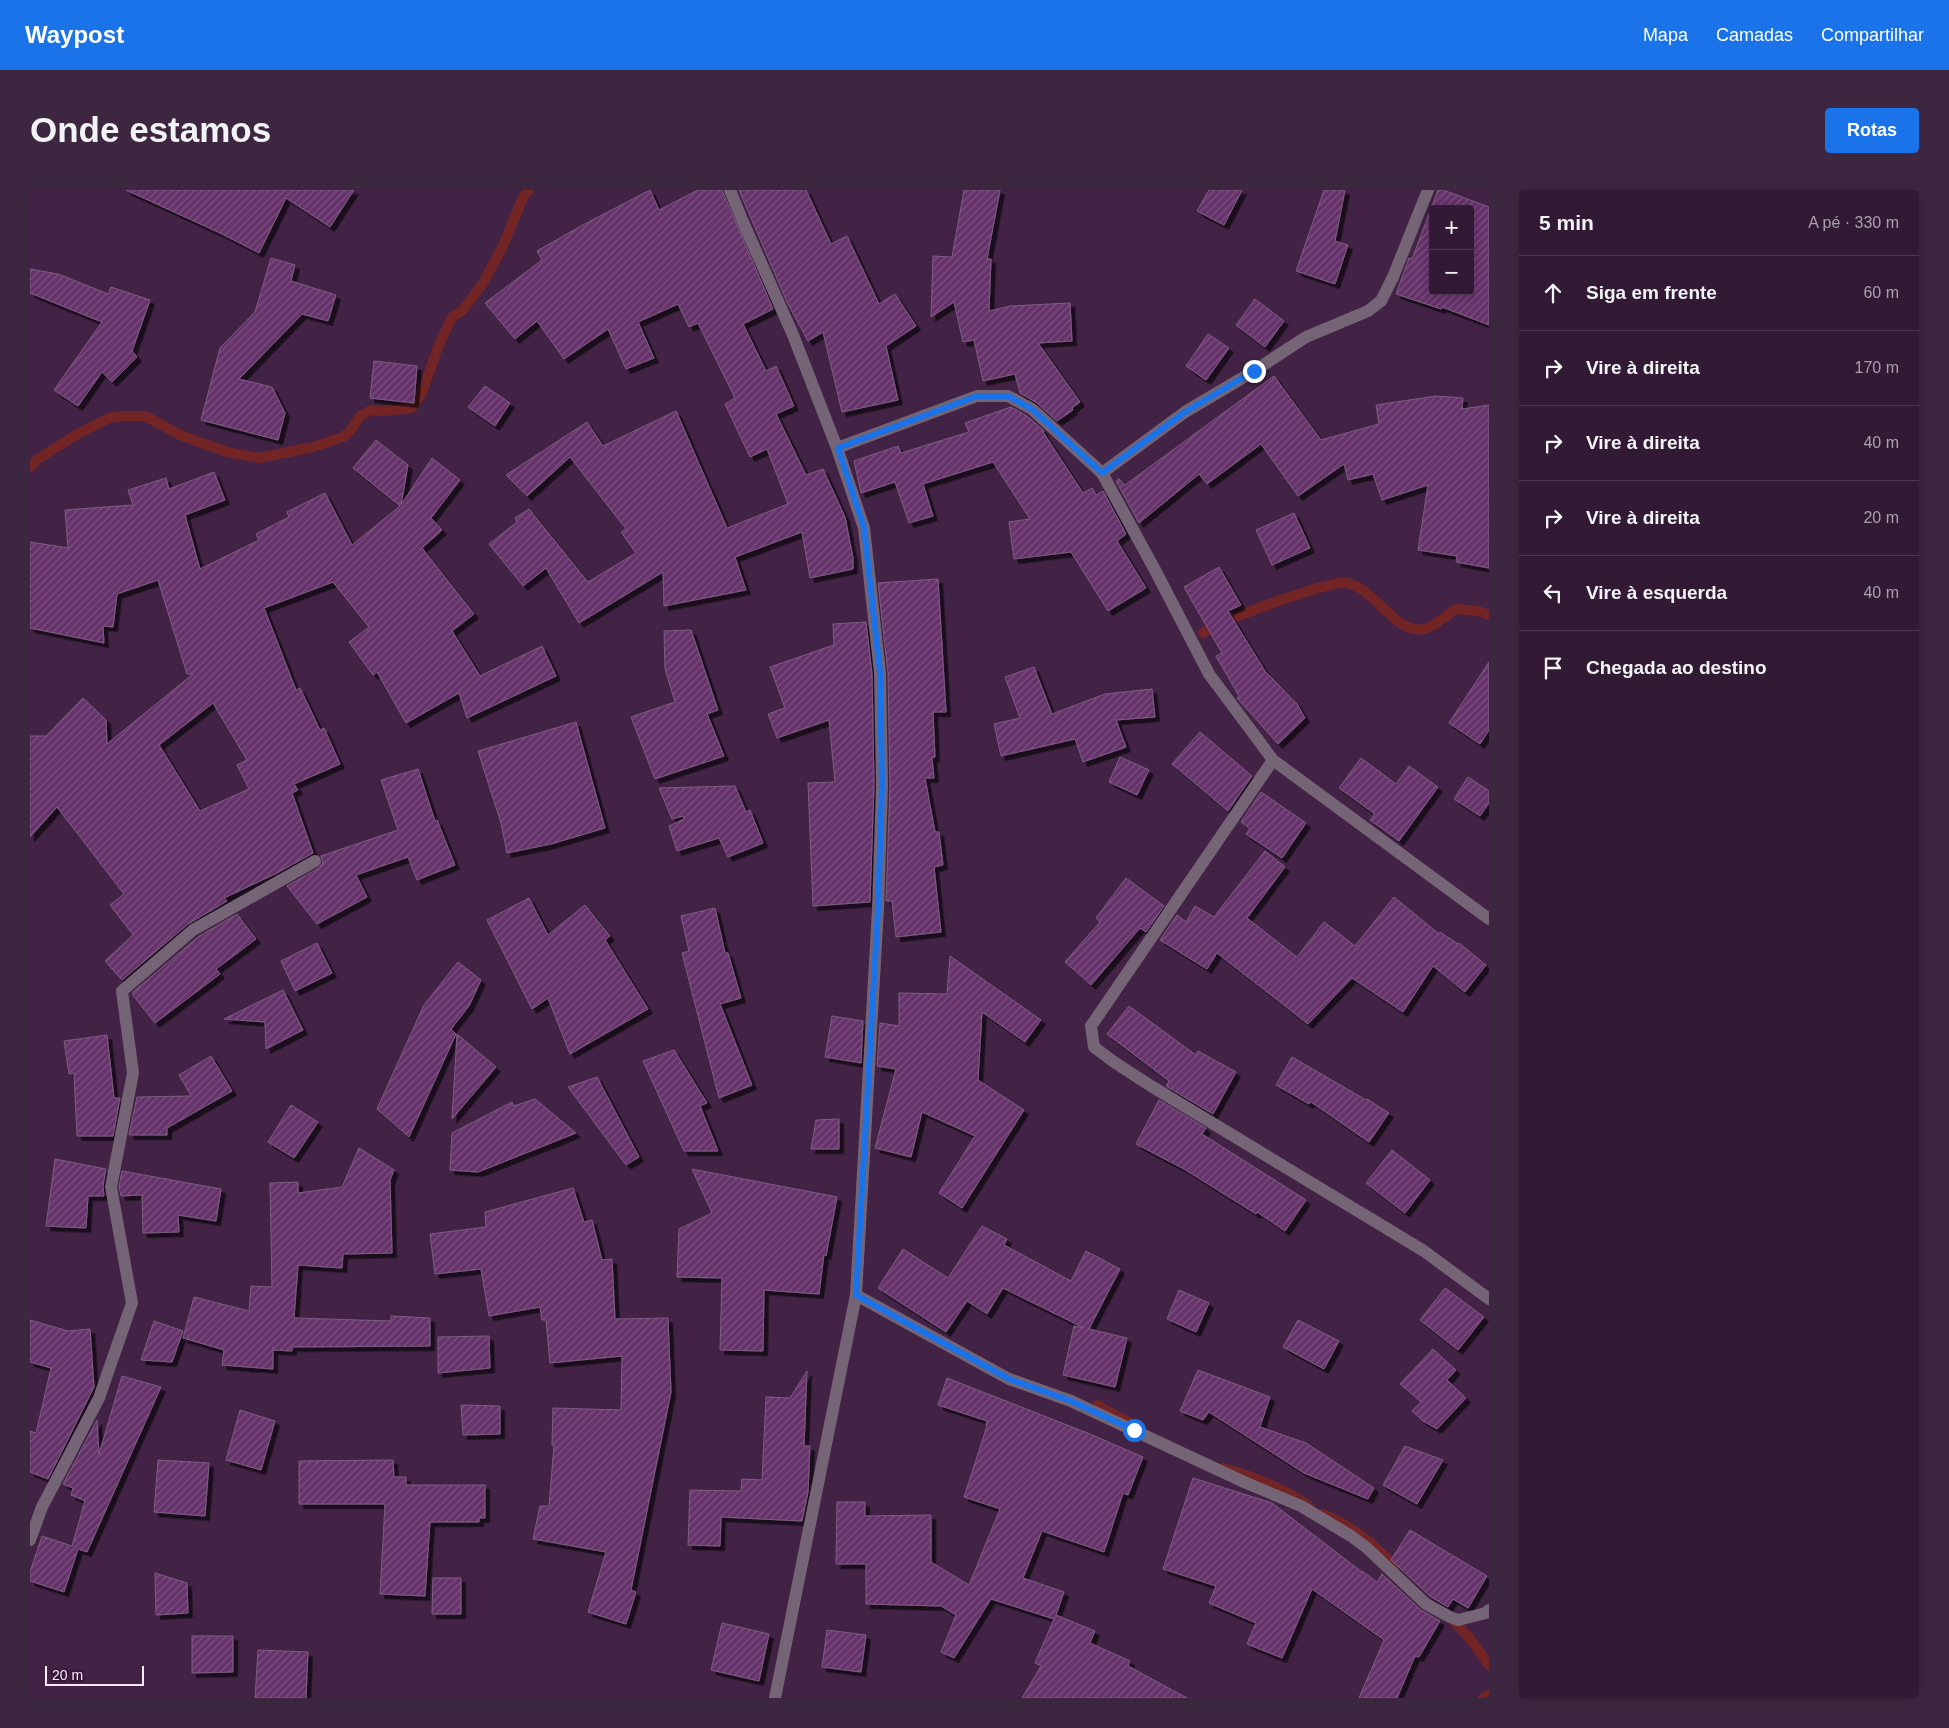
<!DOCTYPE html>
<html lang="pt">
<head>
<meta charset="utf-8">
<style>
	body { margin:0; font-family:Arial,sans-serif; background:#3d2740; color:#f1f3f6 }
	.controls { position:absolute; right:15px; top:15px; display:grid; overflow:hidden; border-radius:5px; box-shadow:0 2px 12px #0003 }
	.controls button { width:45px; height:45px; display:grid; place-items:center; padding:0; border:0; border-bottom:1px solid #4d384f; background:#321a34; color:#f1f3f6; font:25px sans-serif }
	.scale { position:absolute; left:15px; bottom:12px; width:99px; box-sizing:border-box; padding-left:5px; border:2px solid #fce9fe; border-top:0; font-size:14px; line-height:18px; white-space:nowrap; color:#fce9fe; -webkit-text-stroke:4px #37193b; paint-order:stroke }
	.stop { position:absolute; width:15px; height:15px; margin:-11px; border:4px solid #1a73e8; border-radius:50%; background:#fff }
	.stop.end { background:#1a73e8; border-color:#fff; box-shadow:0 1px 5px #0008 }
	.list { margin:0; padding:0; list-style:none }
	h2 { display:flex; justify-content:space-between; align-items:center; height:65px; margin:0; padding:0 20px; font-size:21px }
	h2 small { font-size:16px; font-weight:400; color:#a8a1ac }
	.list li { display:grid; grid-template-columns:32px 1fr auto; gap:15px; align-items:center; box-sizing:border-box; height:75px; padding:0 20px; border-top:1px solid #4d384f }
	.list b { display:block; font-size:19px; white-space:nowrap }
	.list em { font-size:16px; font-style:normal; color:#a8a1ac }
	.icon { flex:none; width:28px; height:28px; fill:none; stroke:currentColor; stroke-width:2; stroke-linecap:round; stroke-linejoin:round }
	.map { position:relative; flex:none; width:1459px; height:1508px; overflow:hidden; border-radius:5px }
	header { display:flex; align-items:center; gap:30px; box-sizing:border-box; height:70px; padding:0 25px; background:#1a73e8; color:#fff }
	header strong { font-size:24px }
	nav { display:flex; gap:28px; margin-inline-start:auto; font-size:18px }
	.intro { display:flex; align-items:center; justify-content:space-between; box-sizing:border-box; height:120px; padding:0 30px }
	h1 { margin:0; font-size:35px }
	.button { padding:12px 22px; border-radius:5px; background:#1a73e8; color:#fff; font-size:18px; font-weight:700 }
	main { display:flex; gap:30px; padding:0 30px }
	aside { flex:1; background:#321a34; border-radius:5px; box-shadow:0 2px 12px #0003 }
	.map>svg:first-child { display:block }
	.lines { fill:none; stroke-linecap:round; stroke-linejoin:round }
	.stream { stroke:#732526; stroke-width:10 }
	.building { fill:url(#building-hatch); stroke:#7f5d83; fill-rule:evenodd; filter:url(#shadow) }
	.minor { stroke:#746475; stroke-width:12 }
	.route { stroke:#1a73e8; stroke-width:6 }
</style>
</head>
<body>
<header>
<strong>Waypost</strong>
<nav><a>Mapa</a><a>Camadas</a><a>Compartilhar</a></nav>
</header>
<div class="intro"><h1>Onde estamos</h1><a class="button">Rotas</a></div>
<main>
<div class="map">
<svg width="1459" height="1508" viewBox="0 0 1459 1508">
	<defs>
		<pattern id="building-hatch" width="6" height="6" patternUnits="userSpaceOnUse" patternTransform="scale(1.25)"><rect width="6" height="6" fill="#65326b"/><path d="M-1 1l2-2M0 6l6-6M5 7l2-2" fill="none" stroke="#7c5081"/></pattern>
		<filter id="shadow"><feDropShadow dx="4.5" dy="4.5" stdDeviation="0" flood-color="#0009"/></filter>
	</defs>
	<rect width="100%" height="100%" fill="#422345"/>
	<g class="lines">
		<path class="stream" d="M 0,277 L 8,269 L 46,245 L 79,228 L 91,226 L 115,226 L 150,245 L 197,262 L 229,268 L 283,257 L 313,247 L 320,241 L 331,225 L 342,220 L 354,221 L 382,218 L 392,203 L 408,157 L 422,127 L 433,120 L 453,93 L 473,56 L 493,7 L 499,0
			M 1173,443 C 1186,432 1301,390 1317,393 C 1345,398 1365,445 1394,439 C 1405,437 1416,425 1426,419 L 1448,421 L 1459,425
			M 1068,1215 C 1081,1225 1097,1230 1111,1238
			M 1193,1278 C 1220,1285 1259,1300 1280,1317
			M 1292,1324 C 1325,1337 1340,1352 1365,1376
			M 1419,1426 L 1441,1450 L 1459,1475
			M 1453,1508 L 1459,1505"/>
	</g>
	<path class="building" d="M 96,0 L 324,0 L 300,37 L 256,8 L 229,63 L 190,43 Z
		M 620,0 L 629,20 L 668,0 L 692,0 L 743,119 L 713,134 L 736,181 L 746,176 L 764,216 L 746,224 L 776,285 L 793,279 L 815,327 L 823,368 L 823,379 L 780,388 L 772,342 L 705,367 L 716,400 L 634,416 L 633,382 L 549,433 L 516,378 L 493,396 L 459,354 L 487,332 L 485,328 L 499,319 L 558,392 L 606,363 L 591,342 L 596,339 L 540,267 L 497,306 L 476,285 L 557,232 L 573,256 L 646,221 L 697,338 L 758,314 L 737,259 L 720,267 L 695,214 L 705,208 L 668,133 L 659,137 L 648,114 L 608,132 L 624,168 L 596,179 L 578,139 L 534,169 L 507,131 L 485,149 L 455,113 L 512,70 L 507,61 L 551,36 Z
		M 709,0 L 776,0 L 801,54 L 817,46 L 849,114 L 865,104 L 886,136 L 856,156 L 868,210 L 812,222 L 793,142 L 778,151 L 757,112 Z
		M 934,0 L 970,0 L 957,69 L 961,69 L 959,121 L 981,116 L 1040,113 L 1042,151 L 1008,153 L 1050,212 L 1042,218 L 1043,220 L 1027,231 L 1007,213 L 990,203 L 985,184 L 953,191 L 944,150 L 933,152 L 924,112 L 901,127 L 903,66 L 922,67 Z
		M 1179,0 L 1212,0 L 1194,35 L 1167,21 Z
		M 1294,0 L 1315,0 L 1305,51 L 1318,55 L 1305,94 L 1266,81 Z
		M 1408,0 L 1413,0 L 1459,17 L 1459,135 L 1412,117 L 1411,119 L 1366,104 L 1379,68 L 1382,69 ZM 1403,19 L 1440,19 L 1440,101 L 1403,101 Z
		M 241,68 L 265,75 L 261,91 L 306,105 L 298,131 L 272,124 L 209,189 L 242,197 L 255,223 L 248,250 L 171,230 L 190,158 L 225,122 Z
		M 0,79 L 28,84 L 78,104 L 81,97 L 120,110 L 102,161 L 107,167 L 82,192 L 72,182 L 48,216 L 24,200 L 72,132 L 0,103 Z
		M 1225,109 L 1254,131 L 1235,157 L 1206,135 Z
		M 1178,144 L 1199,158 L 1176,190 L 1156,176 Z
		M 344,171 L 387,176 L 384,213 L 340,208 Z
		M 1244,186 L 1291,250 L 1349,234 L 1346,215 L 1406,206 L 1433,208 L 1432,219 L 1459,215 L 1459,378 L 1426,372 L 1427,366 L 1388,360 L 1398,295 L 1352,310 L 1343,284 L 1318,290 L 1314,274 L 1268,306 L 1231,254 L 1177,294 L 1169,284 L 1109,333 L 1086,291 L 1089,289 L 1095,295 Z
		M 455,196 L 480,213 L 465,236 L 438,217 Z
		M 981,217 L 997,226 L 1014,241 L 1013,242 L 1053,303 L 1062,298 L 1066,305 L 1073,301 L 1096,344 L 1087,351 L 1116,398 L 1078,421 L 1041,362 L 984,369 L 979,332 L 1000,329 L 963,272 L 893,294 L 903,326 L 879,333 L 865,292 L 831,303 L 824,271 L 868,256 L 871,263 L 939,242 L 935,233 Z
		M 346,250 L 378,275 L 371,315 L 402,268 L 430,290 L 401,328 L 412,340 L 392,358 L 444,424 L 422,441 L 450,486 L 512,456 L 526,486 L 437,528 L 429,503 L 376,533 L 347,482 L 343,485 L 319,452 L 339,437 L 303,392 L 234,418 L 266,500 L 270,498 L 290,540 L 294,538 L 310,574 L 264,594 L 268,600 L 262,603 L 283,663 L 247,683 L 194,708 L 197,711 L 158,734 L 92,790 L 75,771 L 103,745 L 80,715 L 94,704 L 27,617 L 0,647 L 0,546 L 16,546 L 53,508 L 76,530 L 77,554 L 163,484 L 157,484 L 128,390 L 87,404 L 83,437 L 73,436 L 74,453 L 0,438 L 0,352 L 38,358 L 35,320 L 103,315 L 98,300 L 136,288 L 139,299 L 184,282 L 195,310 L 155,325 L 170,379 L 229,350 L 226,344 L 259,327 L 257,322 L 295,303 L 322,355 L 370,316 L 323,278 ZM 183,513 L 217,570 L 207,575 L 219,599 L 170,621 L 129,555 Z
		M 1264,323 L 1280,358 L 1242,375 L 1226,340 Z
		M 1189,377 L 1211,415 L 1198,421 L 1235,481 L 1267,514 L 1275,528 L 1248,554 L 1207,508 L 1209,506 L 1186,466 L 1192,463 L 1154,397 Z
		M 908,389 L 916,522 L 903,522 L 905,567 L 902,568 L 904,588 L 895,588 L 905,642 L 909,642 L 913,675 L 904,677 L 911,742 L 866,747 L 862,711 L 856,711 L 860,595 L 858,483 L 848,393 Z
		M 836,432 L 842,484 L 844,595 L 840,712 L 783,716 L 778,593 L 805,592 L 799,530 L 747,548 L 738,524 L 755,518 L 740,477 L 804,455 L 803,434 Z
		M 661,440 L 688,520 L 677,524 L 694,566 L 625,589 L 601,527 L 645,512 L 635,479 L 634,441 Z
		M 1459,472 L 1459,540 L 1450,554 L 1419,533 Z
		M 1004,477 L 1022,524 L 1075,504 L 1122,499 L 1125,527 L 1086,530 L 1096,557 L 1053,572 L 1045,549 L 971,566 L 964,534 L 990,528 L 975,487 Z
		M 546,532 L 575,638 L 521,654 L 477,663 L 471,633 L 448,561 Z
		M 1170,542 L 1222,586 L 1198,621 L 1142,574 Z
		M 1090,567 L 1119,580 L 1107,605 L 1079,592 Z
		M 1331,568 L 1366,594 L 1379,576 L 1408,597 L 1369,651 L 1340,630 L 1345,624 L 1309,598 Z
		M 388,579 L 405,631 L 407,630 L 425,675 L 387,690 L 378,667 L 326,685 L 337,707 L 287,734 L 257,696 L 289,678 L 293,672 L 291,666 L 368,640 L 351,590 Z
		M 1438,587 L 1459,601 L 1459,613 L 1450,626 L 1424,609 Z
		M 705,596 L 716,622 L 720,620 L 733,653 L 698,667 L 689,648 L 647,661 L 639,636 L 654,629 L 653,626 L 642,629 L 629,598 Z
		M 1231,602 L 1276,633 L 1252,668 L 1216,644 L 1220,639 L 1211,632 Z
		M 1235,661 L 1255,677 L 1217,728 L 1267,767 L 1294,732 L 1325,756 L 1364,707 L 1409,744 L 1410,742 L 1428,754 L 1429,753 L 1456,775 L 1435,802 L 1403,776 L 1373,822 L 1322,788 L 1278,834 L 1187,763 L 1177,779 L 1130,750 L 1147,725 L 1156,732 L 1165,716 L 1184,727 Z
		M 1096,688 L 1134,716 L 1116,742 L 1110,738 L 1061,795 L 1035,772 L 1070,732 L 1066,728 Z
		M 499,708 L 518,745 L 555,715 L 580,746 L 575,750 L 618,819 L 540,864 L 518,808 L 502,819 L 457,730 Z
		M 685,718 L 695,763 L 698,763 L 711,808 L 690,814 L 722,895 L 689,908 L 652,763 L 659,761 L 651,726 Z
		M 207,724 L 226,749 L 186,779 L 190,784 L 125,833 L 102,804 L 103,802 L 168,747 Z
		M 287,753 L 302,783 L 265,801 L 251,771 Z
		M 920,766 L 1011,830 L 995,852 L 952,822 L 948,890 L 994,920 L 932,1018 L 909,1003 L 945,946 L 892,922 L 881,967 L 845,958 L 866,879 L 847,876 L 850,833 L 869,836 L 869,803 L 917,804 Z
		M 428,772 L 451,790 L 439,816 L 421,839 L 426,844 L 379,947 L 347,919 L 394,815 Z
		M 253,800 L 273,840 L 236,859 L 235,832 L 194,829 Z
		M 1099,816 L 1166,865 L 1168,861 L 1206,882 L 1183,924 L 1136,896 L 1139,891 L 1077,844 Z
		M 802,826 L 833,831 L 831,873 L 795,867 Z
		M 427,844 L 466,877 L 422,929 Z
		M 77,845 L 84,908 L 90,908 L 83,946 L 47,946 L 44,883 L 39,884 L 34,851 Z
		M 644,860 L 677,913 L 670,916 L 688,961 L 654,961 L 613,871 Z
		M 181,866 L 202,901 L 137,938 L 137,945 L 99,945 L 107,907 L 161,906 L 149,885 Z
		M 1262,867 L 1336,910 L 1337,909 L 1359,923 L 1339,952 L 1281,912 L 1279,914 L 1246,895 Z
		M 567,887 L 609,967 L 596,975 L 538,897 Z
		M 505,909 L 546,943 L 448,982 L 420,980 L 422,943 L 482,912 L 484,916 Z
		M 1129,910 L 1176,938 L 1172,944 L 1276,1010 L 1255,1041 L 1227,1022 L 1226,1024 L 1154,979 L 1106,954 Z
		M 261,915 L 288,932 L 264,968 L 238,952 Z
		M 809,929 L 809,959 L 781,959 L 786,930 Z
		M 329,958 L 364,980 L 360,990 L 362,1063 L 313,1064 L 312,1078 L 268,1075 L 264,1128 L 361,1131 L 361,1126 L 400,1128 L 400,1156 L 262,1157 L 262,1161 L 244,1160 L 243,1157 L 243,1179 L 192,1175 L 194,1160 L 153,1148 L 164,1107 L 219,1121 L 221,1096 L 242,1097 L 240,993 L 268,992 L 268,1003 L 312,997 Z
		M 1362,960 L 1400,990 L 1375,1023 L 1336,993 Z
		M 25,969 L 76,979 L 73,996 L 74,1006 L 58,1006 L 56,1038 L 16,1036 Z
		M 662,979 L 807,1007 L 796,1066 L 794,1064 L 789,1104 L 734,1100 L 733,1161 L 690,1160 L 692,1088 L 647,1087 L 649,1039 L 682,1023 Z
		M 92,981 L 191,999 L 186,1031 L 148,1025 L 149,1042 L 113,1043 L 112,1005 L 91,1006 L 89,997 Z
		M 543,998 L 554,1032 L 562,1030 L 572,1070 L 582,1069 L 585,1129 L 638,1128 L 641,1202 L 601,1400 L 606,1402 L 596,1434 L 558,1422 L 576,1362 L 503,1349 L 510,1316 L 519,1316 L 524,1255 L 522,1255 L 523,1218 L 591,1220 L 592,1166 L 520,1173 L 516,1130 L 512,1130 L 510,1117 L 459,1126 L 451,1079 L 405,1084 L 400,1044 L 456,1037 L 455,1022 Z
		M 952,1036 L 977,1049 L 974,1055 L 1041,1091 L 1056,1061 L 1090,1079 L 1059,1139 L 1097,1148 L 1085,1197 L 1033,1185 L 1044,1136 L 1054,1138 L 973,1098 L 957,1124 L 937,1111 L 916,1142 L 848,1098 L 873,1059 L 918,1088 Z
		M 1415,1098 L 1454,1127 L 1428,1160 L 1390,1130 Z
		M 1149,1100 L 1179,1113 L 1166,1142 L 1137,1129 Z
		M 0,1130 L 38,1141 L 60,1139 L 64,1197 L 18,1289 L 0,1282 L 0,1241 L 6,1243 L 21,1178 L 0,1172 Z
		M 1268,1130 L 1309,1151 L 1294,1179 L 1253,1157 Z
		M 124,1131 L 153,1141 L 142,1172 L 111,1170 Z
		M 459,1146 L 460,1178 L 408,1183 L 408,1147 Z
		M 1403,1159 L 1426,1180 L 1417,1190 L 1436,1208 L 1407,1239 L 1393,1231 L 1382,1221 L 1391,1212 L 1370,1194 Z
		M 1168,1180 L 1240,1207 L 1230,1237 L 1276,1253 L 1344,1298 L 1338,1309 L 1274,1283 L 1179,1222 L 1173,1230 L 1150,1221 Z
		M 777,1181 L 774,1256 L 780,1256 L 778,1302 L 772,1331 L 691,1327 L 690,1356 L 658,1355 L 660,1300 L 711,1301 L 712,1289 L 732,1290 L 736,1207 L 760,1208 Z
		M 92,1186 L 131,1197 L 57,1362 L 48,1359 L 34,1402 L 0,1391 L 0,1382 L 12,1346 L 42,1356 L 55,1311 L 41,1305 L 43,1298 L 33,1294 L 67,1230 L 69,1264 Z
		M 917,1188 L 1060,1244 L 1113,1267 L 1098,1305 L 1093,1303 L 1074,1362 L 1012,1341 L 993,1388 L 1034,1402 L 1026,1425 L 1065,1441 L 1060,1453 L 1100,1471 L 1098,1476 L 1157,1508 L 992,1508 L 1011,1476 L 1005,1473 L 1024,1429 L 961,1409 L 924,1468 L 911,1462 L 926,1425 L 911,1416 L 836,1414 L 836,1374 L 806,1374 L 807,1312 L 835,1312 L 835,1326 L 901,1325 L 901,1372 L 939,1395 L 970,1319 L 934,1307 L 957,1236 L 956,1235 L 957,1231 L 908,1215 Z
		M 431,1215 L 470,1216 L 470,1244 L 433,1245 Z
		M 210,1220 L 245,1231 L 231,1280 L 196,1270 Z
		M 1375,1256 L 1413,1270 L 1387,1314 L 1353,1295 Z
		M 128,1270 L 179,1273 L 175,1326 L 124,1322 Z
		M 363,1270 L 364,1287 L 376,1287 L 376,1295 L 455,1295 L 455,1328 L 449,1328 L 449,1332 L 400,1332 L 395,1406 L 350,1404 L 355,1314 L 269,1314 L 269,1271 Z
		M 1163,1288 L 1242,1313 L 1332,1382 L 1332,1381 L 1347,1392 L 1352,1384 L 1391,1420 L 1410,1431 L 1389,1467 L 1385,1466 L 1367,1508 L 1329,1508 L 1354,1450 L 1282,1399 L 1252,1468 L 1217,1454 L 1226,1433 L 1179,1413 L 1186,1396 L 1133,1379 Z
		M 1380,1340 L 1457,1386 L 1438,1418 L 1423,1409 L 1418,1417 L 1401,1407 L 1361,1370 Z
		M 125,1383 L 157,1393 L 158,1423 L 126,1425 Z
		M 403,1388 L 431,1388 L 431,1424 L 402,1424 Z
		M 692,1433 L 739,1444 L 729,1491 L 681,1480 Z
		M 797,1440 L 836,1445 L 831,1482 L 792,1477 Z
		M 162,1446 L 203,1446 L 203,1482 L 162,1483 Z
		M 228,1460 L 278,1462 L 276,1508 L 225,1508 Z"/>
	<g class="lines">
		<path class="minor" d="M 700,0 L 713,32 L 763,145 L 807,258 L 834,338 L 850,483 L 852,595 L 848,719 L 826,1105 L 745,1508
			M 807,258 L 947,206 L 978,206 L 1002,219 L 1072,283 L 1125,380 L 1179,484 L 1243,570 L 1459,729
			M 1072,283 L 1155,222 L 1224,181 L 1276,147 L 1338,121 L 1351,111 L 1363,87 L 1398,0
			M 1243,570 L 1061,836 L 1064,857 L 1084,872 L 1121,896 L 1394,1061 L 1459,1109
			M 826,1105 L 979,1189 L 1041,1211 L 1214,1292 L 1271,1316 L 1321,1346 L 1337,1358 L 1396,1414 L 1420,1427 L 1428,1430 L 1456,1423 L 1459,1420
			M 0,1350 L 12,1317 L 69,1208 L 102,1113 L 81,997 L 103,883 L 92,801 L 163,740 L 285,671"/>
	</g>
	<g class="lines">
		<path class="route" d="M 1104,1240 L 1041,1211 L 979,1189 L 826,1105 L 848,719 L 852,595 L 850,482 L 834,338 L 808,258 L 947,206 L 978,206 L 1002,219 L 1072,283 L 1155,222 L 1224,181"/>
	</g>
</svg>
<div class="controls">
<button>+</button>
<button>−</button>
</div>
<div class="scale">20 m</div>
<div class="stop" style="left:1104px;top:1240px"></div>
<div class="stop end" style="left:1224px;top:181px"></div>
</div>
<aside>
<h2>5 min<small>A pé · 330 m</small></h2>
<ul class="list">
<li><svg class="icon" aria-label="ahead" viewBox="0 0 24 24"><path d="M12 20V5M6 11l6-6 6 6"/></svg><div><b>Siga em frente</b></div><em>60 m</em></li>
<li><svg class="icon" aria-label="right" viewBox="0 0 24 24"><path d="M7 20v-9h11M14 6l5 5-5 5"/></svg><div><b>Vire à direita</b></div><em>170 m</em></li>
<li><svg class="icon" aria-label="right" viewBox="0 0 24 24"><path d="M7 20v-9h11M14 6l5 5-5 5"/></svg><div><b>Vire à direita</b></div><em>40 m</em></li>
<li><svg class="icon" aria-label="right" viewBox="0 0 24 24"><path d="M7 20v-9h11M14 6l5 5-5 5"/></svg><div><b>Vire à direita</b></div><em>20 m</em></li>
<li><svg class="icon" aria-label="left" viewBox="0 0 24 24"><path d="M17 20v-9H6M10 6l-5 5 5 5"/></svg><div><b>Vire à esquerda</b></div><em>40 m</em></li>
<li><svg class="icon" aria-label="arrive" viewBox="0 0 24 24"><path d="M6 21V4h12l-3 4 3 4H6"/></svg><div><b>Chegada ao destino</b></div></li>
</ul>
</aside>
</main>
</body>
</html>
